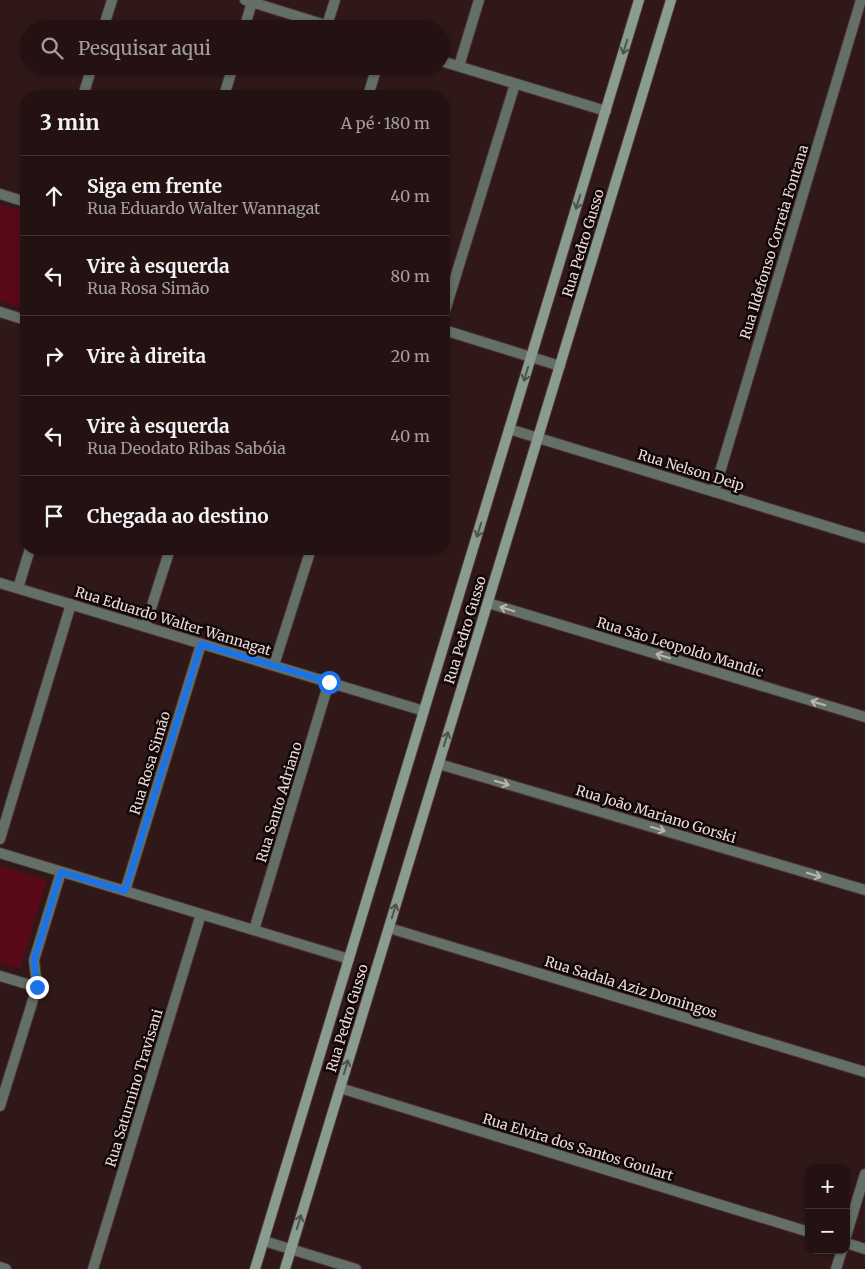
<!DOCTYPE html>
<html lang="pt">
<head>
<meta charset="utf-8">
<style>
	body { margin:0; font-family:Merriweather,serif; background:#302021; color:#f1f3f6 }
	.controls { position:absolute; right:15px; bottom:15px; display:grid; overflow:hidden; border-radius:10px; box-shadow:0 1px 4px #0004 }
	.controls button { width:45px; height:45px; display:grid; place-items:center; padding:0; border:0; border-bottom:1px solid #413233; background:#241213; color:#f1f3f6; font:25px sans-serif }
	.stop { position:absolute; width:15px; height:15px; margin:-11px; border:4px solid #1a73e8; border-radius:50%; background:#fff }
	.stop.end { background:#1a73e8; border-color:#fff; box-shadow:0 1px 5px #0008 }
	.list { margin:0; padding:0; list-style:none }
	h2 { display:flex; justify-content:space-between; align-items:center; height:65px; margin:0; padding:0 20px; font-size:21px }
	h2 small { font-size:16px; font-weight:400; color:#a39ea0 }
	.list li { display:grid; grid-template-columns:32px 1fr auto; gap:15px; align-items:center; box-sizing:border-box; height:80px; padding:0 20px; border-top:1px solid #413233 }
	.list b { display:block; font-size:19px; white-space:nowrap }
	.list p { margin:0; font-size:16px; white-space:nowrap; color:#a39ea0 }
	.list em { font-size:16px; font-style:normal; color:#a39ea0 }
	.icon { flex:none; width:28px; height:28px; fill:none; stroke:currentColor; stroke-width:2; stroke-linecap:round; stroke-linejoin:round }
	.map { position:relative; flex:none; width:865px; height:1269px; overflow:hidden }
	.search { position:absolute; background:#241213; box-shadow:0 1px 4px #0004; left:20px; top:20px; width:430px; height:55px; display:flex; align-items:center; gap:12px; box-sizing:border-box; padding:0 18px; border-radius:28px; color:#a39ea0; font-size:19px }
	.panel { position:absolute; background:#241213; box-shadow:0 1px 4px #0004; left:20px; top:90px; width:430px; height:465px; border-radius:20px }
	.map>svg:first-child { display:block }
	.green { fill:#590918 }
	.lines { fill:none; stroke-linecap:round; stroke-linejoin:round }
	.lane-casing { stroke:#4a3334; stroke-width:12 }
	.street-casing { stroke:#4a3334; stroke-width:12 }
	.secondary-casing { stroke:#4a3334; stroke-width:12 }
	.lane { stroke:#636f67; stroke-width:10 }
	.street { stroke:#636f67; stroke-width:10 }
	.secondary { stroke:#8a9c90; stroke-width:10 }
	.oneway { stroke:#4e524c }
	.oneway2 { stroke:#bdb5b2 }
	.route { stroke:#1a73e8; stroke-width:6 }
	.labels { text-anchor:middle; stroke-width:5; stroke-linejoin:round; paint-order:stroke }
	.street-label { font-size:14px; fill:#eddbdb; stroke:#110707 }
</style>
</head>
<body>
<div class="map">
<svg width="865" height="1269" viewBox="0 0 865 1269">
	<rect width="100%" height="100%" fill="#301819"/>
	<path class="green" d="M 0,204 L 26,212 L 26,309 L 0,301 Z
		M 0,866 L 47,880 L 20,969 L 0,963 Z"/>
	<g class="lines">
		<g class="lane-casing">
			<path id="lane" d="M 846,1236 L 865,1174
				M 836,1269 L 842,1250"/>
		</g>
		<g class="street-casing">
			<path id="street" d="M 245,0 L 338,29
				M 327,25 L 335,0
				M 103,29 L 112,0
				M 244,29 L 252,2
				M 441,61 L 606,111
				M 459,66 L 479,0
				M 83,96 L 92,66
				M 224,96 L 233,66
				M 368,96 L 377,66
				M 0,194 L 26,202
				M 0,312 L 26,320
				M 444,314 L 515,84
				M 444,330 L 560,366
				M 509,429 L 865,538
				M 714,492 L 861,0
				M 0,583 L 424,711
				M 18,588 L 30,549
				M 488,603 L 865,717
				M 145,627 L 170,549
				M 274,665 L 311,549
				M 439,764 L 865,890
				M 0,839 L 71,604
				M 0,853 L 349,959
				M 125,891 L 201,644
				M 389,928 L 865,1072
				M 254,930 L 329,682
				M 0,976 L 37,987
				M 340,1088 L 809,1232
				M 0,1106 L 37,987 L 34,960 L 61,872
				M 264,1241 L 356,1269
				M 846,1243 L 865,1249
				M 0,1267 L 6,1269
				M 93,1269 L 201,914"/>
		</g>
		<g class="secondary-casing">
			<path id="secondary" d="M 255,1269 L 639,0
				M 285,1269 L 671,0"/>
		</g>
		<use href="#lane" class="lane"/>
		<use href="#street" class="street"/>
		<use href="#secondary" class="secondary"/>
	</g>
	<defs><path id="oneway-shaft" d="M-6 0H5M1.5-3L5.5 0L1.5 3" fill="none" stroke-width="1.6" stroke-linecap="round" stroke-linejoin="round" transform="scale(1.25)"/></defs>
	<g class="oneway">
		<use href="#oneway-shaft" transform="translate(625 47) rotate(107)"/>
		<use href="#oneway-shaft" transform="translate(578 202) rotate(107)"/>
		<use href="#oneway-shaft" transform="translate(526 374) rotate(107)"/>
		<use href="#oneway-shaft" transform="translate(479 530) rotate(107)"/>
		<use href="#oneway-shaft" transform="translate(446 739) rotate(-73)"/>
		<use href="#oneway-shaft" transform="translate(394 911) rotate(-73)"/>
		<use href="#oneway-shaft" transform="translate(346 1067) rotate(-73)"/>
		<use href="#oneway-shaft" transform="translate(299 1222) rotate(-73)"/>
	</g>
	<g class="oneway2">
		<use href="#oneway-shaft" transform="translate(507 609) rotate(-163)"/>
		<use href="#oneway-shaft" transform="translate(663 656) rotate(-163)"/>
		<use href="#oneway-shaft" transform="translate(818 703) rotate(-163)"/>
		<use href="#oneway-shaft" transform="translate(502 783) rotate(17)"/>
		<use href="#oneway-shaft" transform="translate(658 829) rotate(17)"/>
		<use href="#oneway-shaft" transform="translate(814 875) rotate(17)"/>
	</g>
	<g class="lines">
		<path class="route" d="M 37,987 L 34,960 L 61,872 L 125,891 L 201,644 L 329,682"/>
	</g>
	<g class="labels">
		<g class="street-label">
			<text transform="translate(774 242) rotate(-73)" y="5">Rua Ildefonso Correia Fontana</text>
			<text transform="translate(583 243) rotate(-73)" y="5">Rua Pedro Gusso</text>
			<text transform="translate(691 470) rotate(17)" y="5">Rua Nelson Deip</text>
			<text transform="translate(173 621) rotate(17)" y="5">Rua Eduardo Walter Wannagat</text>
			<text transform="translate(465 630) rotate(-73)" y="5">Rua Pedro Gusso</text>
			<text transform="translate(680 647) rotate(17)" y="5">Rua São Leopoldo Mandic</text>
			<text transform="translate(150 763) rotate(-73)" y="5">Rua Rosa Simão</text>
			<text transform="translate(279 802) rotate(-73)" y="5">Rua Santo Adriano</text>
			<text transform="translate(656 814) rotate(17)" y="5">Rua João Mariano Gorski</text>
			<text transform="translate(631 987) rotate(17)" y="5">Rua Sadala Aziz Domingos</text>
			<text transform="translate(347 1018) rotate(-73)" y="5">Rua Pedro Gusso</text>
			<text transform="translate(134 1088) rotate(-73)" y="5">Rua Saturnino Travisani</text>
			<text transform="translate(578 1147) rotate(17)" y="5">Rua Elvira dos Santos Goulart</text>
		</g>
	</g>
</svg>
<div class="controls">
<button>+</button>
<button>−</button>
</div>
<div class="stop" style="left:329px;top:682px"></div>
<div class="stop end" style="left:37px;top:987px"></div>
<div class="search"><svg class="icon" aria-label="search" viewBox="0 0 24 24"><circle cx="10" cy="10" r="6"/><path d="M15 15l6 6"/></svg>Pesquisar aqui</div>
<section class="panel">
<h2>3 min<small>A pé · 180 m</small></h2>
<ul class="list">
<li><svg class="icon" aria-label="ahead" viewBox="0 0 24 24"><path d="M12 20V5M6 11l6-6 6 6"/></svg><div><b>Siga em frente</b><p>Rua Eduardo Walter Wannagat</p></div><em>40 m</em></li>
<li><svg class="icon" aria-label="left" viewBox="0 0 24 24"><path d="M17 20v-9H6M10 6l-5 5 5 5"/></svg><div><b>Vire à esquerda</b><p>Rua Rosa Simão</p></div><em>80 m</em></li>
<li><svg class="icon" aria-label="right" viewBox="0 0 24 24"><path d="M7 20v-9h11M14 6l5 5-5 5"/></svg><div><b>Vire à direita</b></div><em>20 m</em></li>
<li><svg class="icon" aria-label="left" viewBox="0 0 24 24"><path d="M17 20v-9H6M10 6l-5 5 5 5"/></svg><div><b>Vire à esquerda</b><p>Rua Deodato Ribas Sabóia</p></div><em>40 m</em></li>
<li><svg class="icon" aria-label="arrive" viewBox="0 0 24 24"><path d="M6 21V4h12l-3 4 3 4H6"/></svg><div><b>Chegada ao destino</b></div></li>
</ul>
</section>
</div>
</body>
</html>
